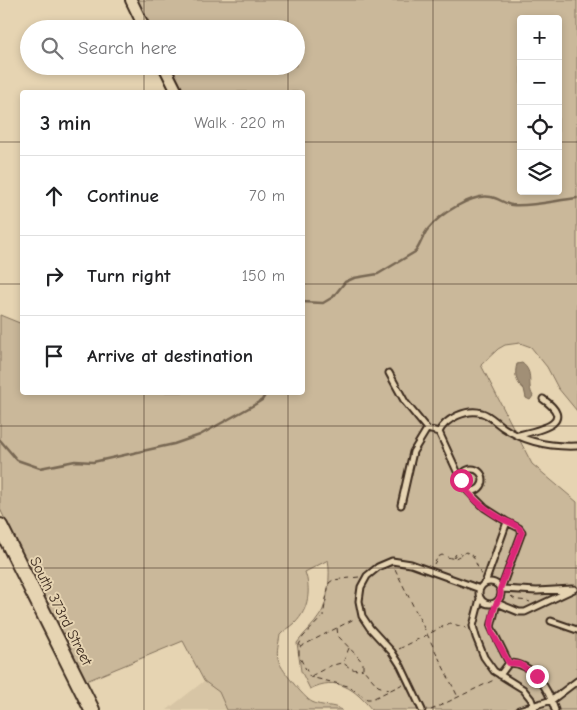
<!DOCTYPE html>
<html lang="en">
<head>
<meta charset="utf-8">
<style>
	body { margin:0; font-family:"Comic Neue",sans-serif; background:#f2f2f2; color:#202124 }
	.controls { position:absolute; right:15px; top:15px; display:grid; overflow:hidden; border-radius:5px; box-shadow:0 2px 8px #0003 }
	.controls button { width:45px; height:45px; display:grid; place-items:center; padding:0; border:0; border-bottom:1px solid #e0e0e0; background:#fff; color:#202124; font:25px sans-serif }
	.stop { position:absolute; width:15px; height:15px; margin:-11px; border:4px solid #db2777; border-radius:50%; background:#fff }
	.stop.end { background:#db2777; border-color:#fff; box-shadow:0 1px 5px #0008 }
	.list { margin:0; padding:0; list-style:none }
	h2 { display:flex; justify-content:space-between; align-items:center; height:65px; margin:0; padding:0 20px; font-size:21px }
	h2 small { font-size:16px; font-weight:400; color:#757577 }
	.list li { display:grid; grid-template-columns:32px 1fr auto; gap:15px; align-items:center; box-sizing:border-box; height:80px; padding:0 20px; border-top:1px solid #e0e0e0 }
	.list b { display:block; font-size:19px; white-space:nowrap }
	.list em { font-size:16px; font-style:normal; color:#757577 }
	.icon { flex:none; width:28px; height:28px; fill:none; stroke:currentColor; stroke-width:2; stroke-linecap:round; stroke-linejoin:round }
	.map { position:relative; flex:none; width:577px; height:710px; overflow:hidden }
	.search { position:absolute; background:#fff; box-shadow:0 2px 8px #0003; left:20px; top:20px; width:285px; height:55px; display:flex; align-items:center; gap:12px; box-sizing:border-box; padding:0 18px; border-radius:28px; color:#757577; font-size:19px }
	.panel { position:absolute; background:#fff; box-shadow:0 2px 8px #0003; left:20px; top:90px; width:285px; height:305px; border-radius:5px }
	.map>svg:first-child { display:block }
	.built { fill:#d7c5a5 }
	.green { fill:#cab89a; stroke:#82715c; fill-rule:evenodd }
	.water { fill:#a18f76; stroke:#786753 }
	.lines { fill:none; stroke-linecap:round; stroke-linejoin:round }
	.stream { stroke:#786753; stroke-width:2.5 }
	.lane-casing { stroke:#3b2a1e; stroke-width:9 }
	.street-casing { stroke:#3b2a1e; stroke-width:14 }
	.secondary-casing { stroke:#3b2a1e; stroke-width:18 }
	.path { stroke:#3b2a1e; stroke-width:1; stroke-dasharray:5 4; stroke-linecap:butt }
	.lane { stroke:#e6d4b2; stroke-width:5 }
	.street { stroke:#e6d4b2; stroke-width:10 }
	.secondary { stroke:#e6d4b2; stroke-width:14 }
	.route { stroke:#db2777; stroke-width:6 }
	.grid { fill:none; stroke:#3b2a1e; stroke-width:1; stroke-opacity:0.55 }
	.labels { text-anchor:middle; stroke-width:4; stroke-linejoin:round; paint-order:stroke }
	.street-label { font-size:15px; fill:#3b2a1e; stroke:#e6d4b2 }
</style>
</head>
<body>
<div class="map">
<svg width="577" height="710" viewBox="0 0 577 710">
	<rect width="100%" height="100%" fill="#e6d4b2"/>
	<filter id="ink" filterUnits="userSpaceOnUse"><feTurbulence type="fractalNoise" baseFrequency=".02" numOctaves="2"/><feDisplacementMap in="SourceGraphic" scale="10" xChannelSelector="R" yChannelSelector="G"/><feConvolveMatrix kernelMatrix="1 2 1 2 8 2 1 2 1" color-interpolation-filters="sRGB"/></filter>
	<g filter="url(#ink)">
		<path class="built" d="M 204,681 L 219,692 L 227,710 L 167,710 Z"/>
		<path class="green" d="M 136,0 L 577,0 L 577,411 L 558,388 L 547,367 L 531,347 L 520,343 L 505,345 L 498,349 L 481,365 L 532,464 L 577,502 L 577,710 L 372,710 C 355,689 337,675 310,689 L 301,671 L 297,643 C 304,633 314,625 320,615 C 328,604 331,573 328,560 L 305,572 C 311,589 309,609 295,623 C 290,628 284,630 280,635 C 279,643 276,652 278,659 C 279,667 304,698 312,702 C 322,707 333,704 342,710 L 227,710 L 219,692 L 204,681 L 183,641 L 84,682 L 0,509 L 0,315 L 22,324 L 22,392 L 302,392 L 302,92 L 183,92 L 170,66 L 296,66 L 296,29 L 151,29 ZM 521,19 L 558,19 L 558,191 L 521,191 Z"/>
		<path class="water" d="M 522,363 C 535,373 526,384 533,396 L 530,400 L 526,398 L 524,389 C 516,383 514,374 517,364 Z"/>
		<g class="lines">
			<path class="stream" d="M 302,302 L 323,303 L 333,297 L 345,282 L 354,278 L 378,274 L 415,252 C 421,245 422,236 428,229 C 439,215 472,193 491,197 C 498,198 505,204 512,205 C 531,207 557,200 577,198
				M 0,440 L 17,460 L 40,468 L 75,461 L 93,462 L 174,444 L 200,435 L 254,405 L 262,400 L 267,392"/>
			<g class="lane-casing">
				<path id="lane" d="M 389,373 L 405,402 L 427,429
					M 519,435 C 540,430 577,423 543,399
					M461 480a11 11 0 1 1 22 0a11 11 0 1 1-22 0Z
					M 461,480 L 439,432 C 445,419 467,408 482,413 C 490,415 496,423 504,428 C 525,442 552,447 577,446
					M 467,490 L 485,508 L 507,522 L 485,583
					M 401,505 L 413,452 L 427,429 L 439,432
					M 507,522 L 519,528 L 522,532 L 501,589 L 537,591 L 572,589
					M479 593a11 11 0 1 1 22 0a11 11 0 1 1-22 0Z
					M 480,599 L 473,626 L 476,637 L 484,657 L 494,671 L 523,689 L 531,699 L 535,710
					M 551,621 L 577,630
					M 509,663 C 534,663 548,689 555,710
					M 500,675 L 509,663 L 491,627 L 497,603 L 519,612 L 525,612 L 574,589
					M 422,710 L 401,666 L 392,652 L 370,628 L 362,616 L 359,601 L 361,587 L 367,576 L 378,567 L 392,561 L 411,564 L 480,589
					M 519,710 L 552,700 L 577,681"/>
			</g>
			<g class="street-casing">
				<path id="street" d="M 131,0 L 145,29
					M 164,66 L 177,92"/>
			</g>
			<g class="secondary-casing">
				<path id="secondary" d="M 0,526 L 92,710"/>
			</g>
			<path class="path" d="M 453,558 L 456,554 L 462,554
				M 434,564 L 438,557 L 442,555 C 457,561 454,558 466,552 L 473,556 L 481,575
				M 395,569 L 458,697
				M 359,577 L 333,580 L 329,583 L 323,616 L 303,637 L 299,645 L 299,656 L 310,677 L 348,686 L 367,699 L 372,699 L 403,684
				M 511,596 C 516,602 523,599 530,602
				M 337,628 L 338,636 L 358,657 L 363,663 L 363,669 L 370,677 L 378,686 L 389,690
				M 300,647 L 356,618
				M 349,648 L 343,663 C 349,667 354,672 363,669
				M 399,649 L 450,623 L 466,628
				M 311,676 L 330,666 L 341,663
				M 431,710 L 496,679"/>
			<use href="#lane" class="lane"/>
			<use href="#street" class="street"/>
			<use href="#secondary" class="secondary"/>
		</g>
	</g>
	<g class="lines" filter="url(#ink)">
		<path class="route" d="M 461,480 C 464,494 489,512 502,519 C 509,523 518,524 522,532 L 500,589 C 502,596 499,598 496,604 C 493,612 490,623 492,632 L 509,663 L 520,664 L 537,676"/>
	</g>
	<path class="grid" d="M 144,0 L 144,29M 288,0 L 288,29M 433,0 L 433,710M 144,66 L 144,92M 288,66 L 288,92M 0,142 L 22,142M 302,142 L 521,142M 558,142 L 577,142M 0,284 L 22,284M 302,284 L 577,284M 144,392 L 144,710M 288,392 L 288,710M 0,426 L 577,426M 0,568 L 577,568"/>
	<g class="labels">
		<g class="street-label">
			<text transform="translate(61 611) rotate(63)" y="5">South 373rd Street</text>
		</g>
	</g>
</svg>
<div class="controls">
<button>+</button>
<button>−</button>
<button><svg class="icon" aria-label="locate" viewBox="0 0 24 24"><circle cx="12" cy="12" r="6"/><path d="M12 2v4M12 18v4M2 12h4M18 12h4"/></svg></button>
<button><svg class="icon" aria-label="layers" viewBox="0 0 24 24"><path d="M12 4l9 5-9 5-9-5zM3 14l9 5 9-5"/></svg></button>
</div>
<div class="stop" style="left:461px;top:480px"></div>
<div class="stop end" style="left:537px;top:676px"></div>
<div class="search"><svg class="icon" aria-label="search" viewBox="0 0 24 24"><circle cx="10" cy="10" r="6"/><path d="M15 15l6 6"/></svg>Search here</div>
<section class="panel">
<h2>3 min<small>Walk · 220 m</small></h2>
<ul class="list">
<li><svg class="icon" aria-label="ahead" viewBox="0 0 24 24"><path d="M12 20V5M6 11l6-6 6 6"/></svg><div><b>Continue</b></div><em>70 m</em></li>
<li><svg class="icon" aria-label="right" viewBox="0 0 24 24"><path d="M7 20v-9h11M14 6l5 5-5 5"/></svg><div><b>Turn right</b></div><em>150 m</em></li>
<li><svg class="icon" aria-label="arrive" viewBox="0 0 24 24"><path d="M6 21V4h12l-3 4 3 4H6"/></svg><div><b>Arrive at destination</b></div></li>
</ul>
</section>
</div>
</body>
</html>
